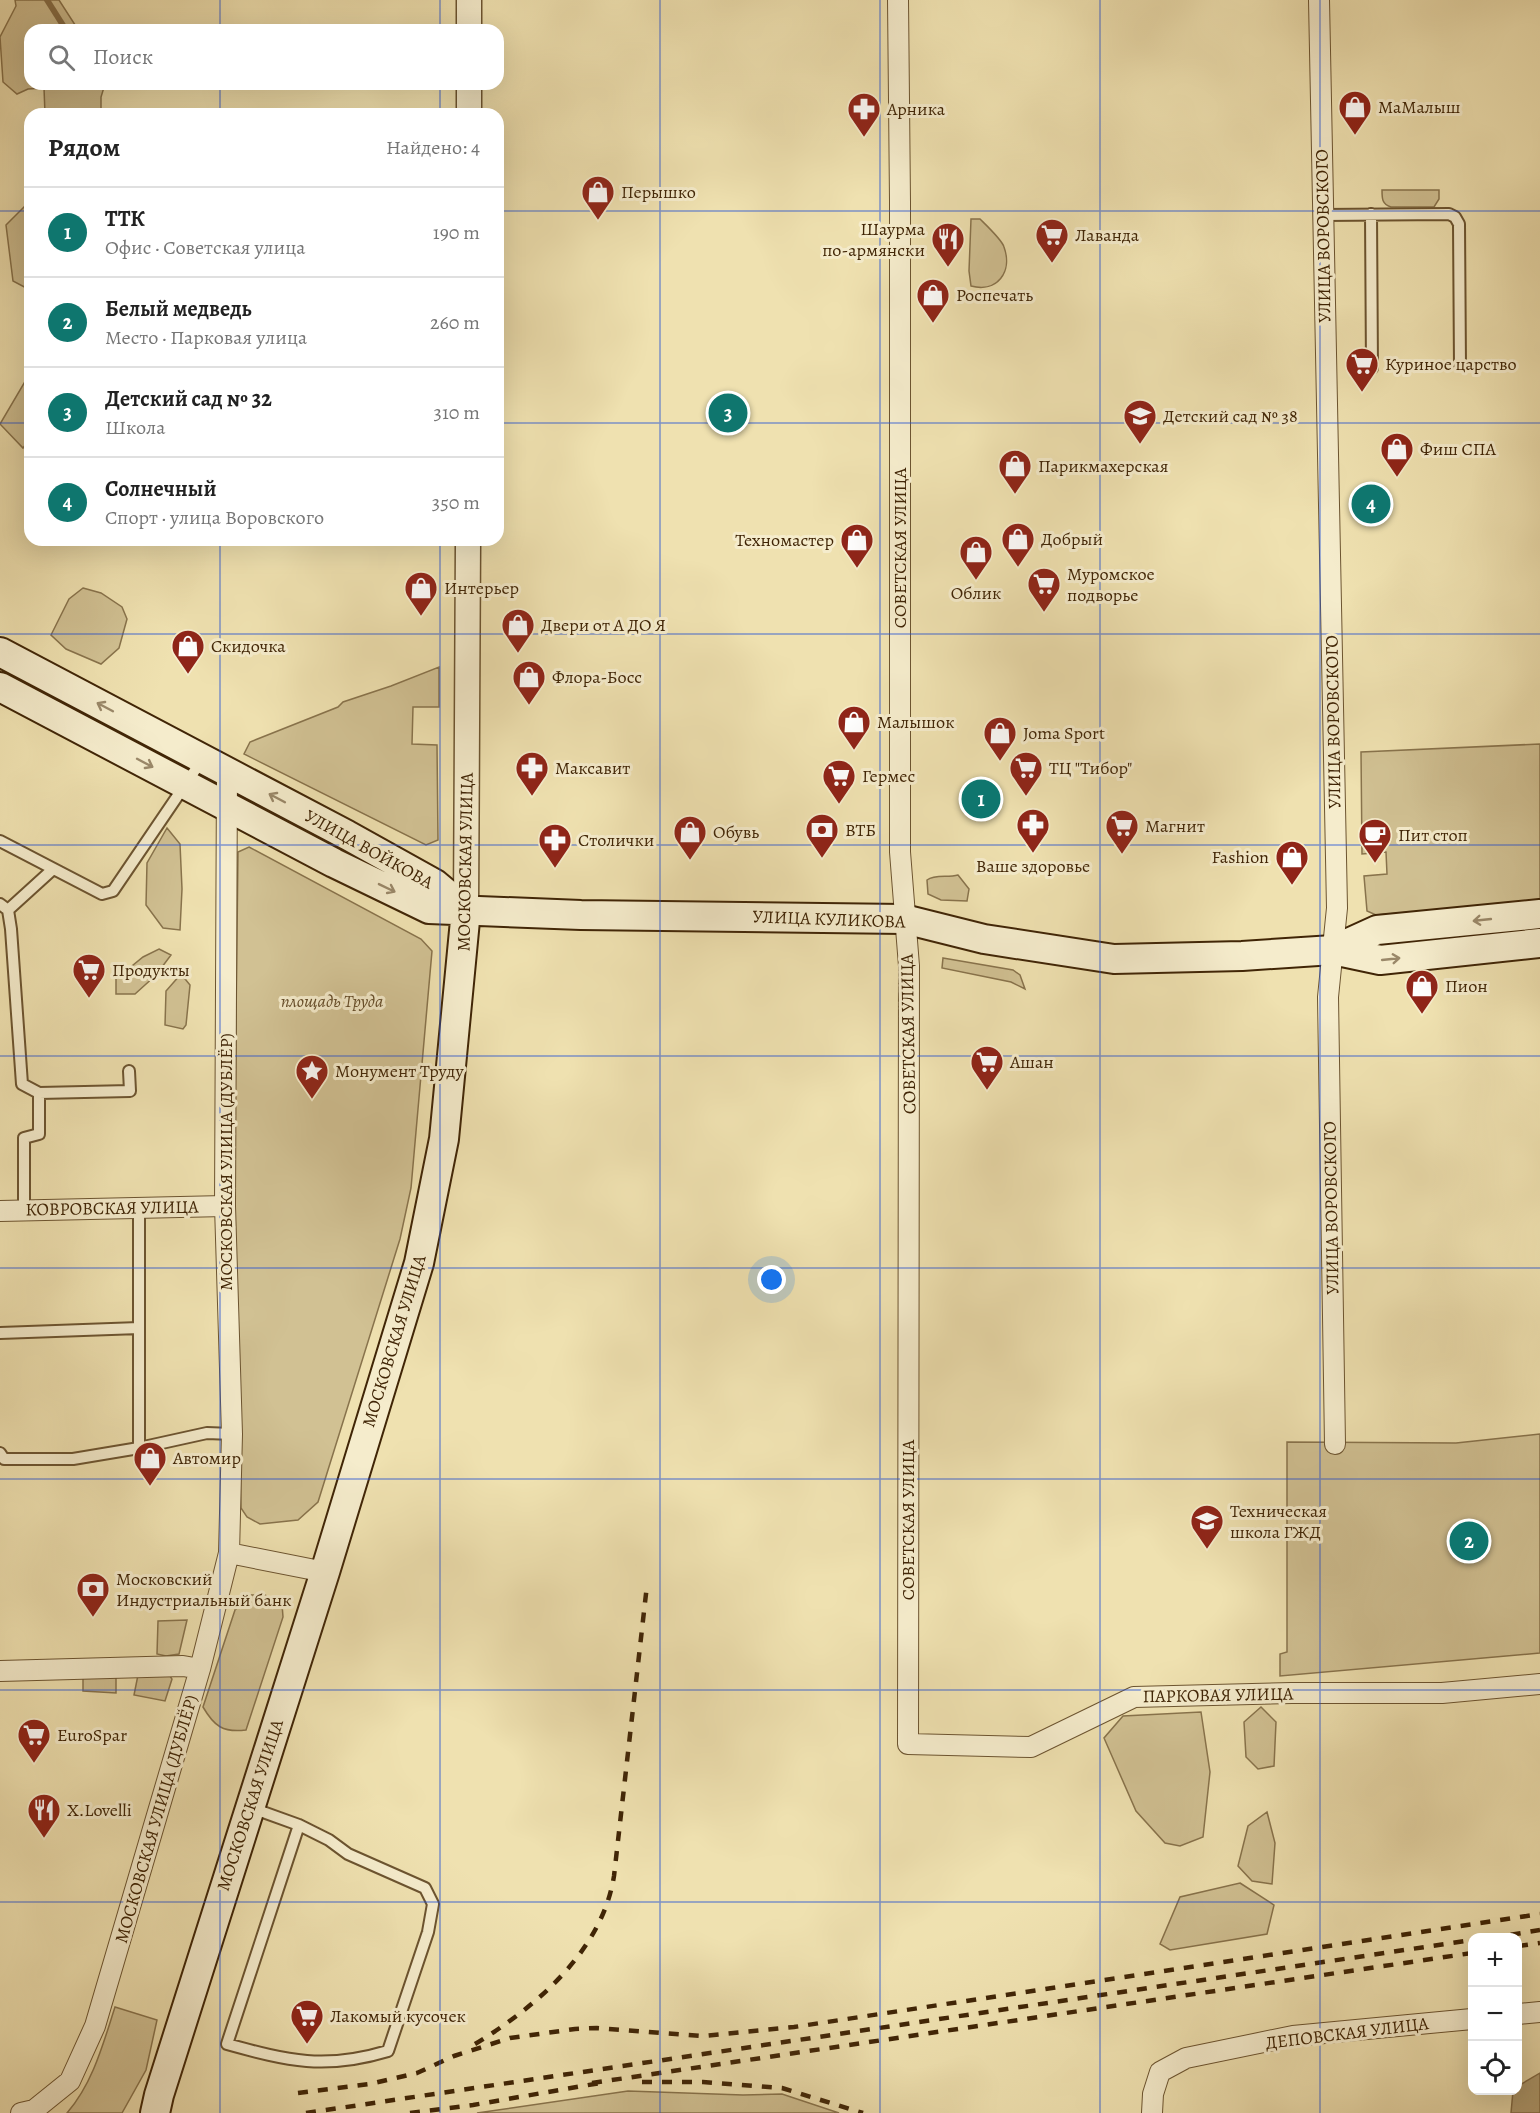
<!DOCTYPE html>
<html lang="ru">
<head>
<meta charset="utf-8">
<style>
	body { margin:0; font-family:Alegreya,serif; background:#f6f6f6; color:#222 }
	.controls { position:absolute; right:18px; bottom:18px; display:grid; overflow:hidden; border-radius:12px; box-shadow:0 6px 24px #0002 }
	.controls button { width:54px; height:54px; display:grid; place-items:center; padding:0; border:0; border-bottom:2px solid #e0e0e0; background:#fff; color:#222; font:30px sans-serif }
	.you { position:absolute; left:772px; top:1280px; width:21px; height:21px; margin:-15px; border:4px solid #fff; border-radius:50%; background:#1a73e8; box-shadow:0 0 0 9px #1a73e833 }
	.badge { display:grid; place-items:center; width:39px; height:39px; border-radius:50%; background:#0f766e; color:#fff; font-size:20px; font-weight:700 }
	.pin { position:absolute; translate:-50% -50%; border:3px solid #fff; box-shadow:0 2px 6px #0006 }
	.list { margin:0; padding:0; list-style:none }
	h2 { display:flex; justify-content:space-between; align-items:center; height:78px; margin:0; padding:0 24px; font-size:26px }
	h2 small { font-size:20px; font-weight:400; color:#767676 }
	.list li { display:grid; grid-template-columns:39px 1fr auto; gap:18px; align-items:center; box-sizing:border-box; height:90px; padding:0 24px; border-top:2px solid #e0e0e0 }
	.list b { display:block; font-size:22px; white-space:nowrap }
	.list p { margin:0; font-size:20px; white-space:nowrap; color:#767676 }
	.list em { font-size:20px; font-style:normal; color:#767676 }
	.icon { flex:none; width:33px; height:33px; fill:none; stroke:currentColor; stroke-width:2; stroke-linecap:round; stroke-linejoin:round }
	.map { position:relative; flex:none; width:1540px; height:2113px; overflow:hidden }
	.search { position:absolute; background:#fff; box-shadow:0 6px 24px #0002; left:24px; top:24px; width:480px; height:66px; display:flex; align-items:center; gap:15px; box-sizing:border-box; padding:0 21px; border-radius:18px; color:#767676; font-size:22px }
	.panel { position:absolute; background:#fff; box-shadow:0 6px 24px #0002; left:24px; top:108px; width:480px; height:438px; border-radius:18px }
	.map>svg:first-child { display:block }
	.green { fill:#d1c193; stroke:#88734c; stroke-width:1.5 }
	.water { fill:#b4a176; stroke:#866f49; stroke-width:1.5 }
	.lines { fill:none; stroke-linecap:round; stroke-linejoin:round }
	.stream { stroke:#866f49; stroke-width:6 }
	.service-casing { stroke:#6c5430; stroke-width:14 }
	.minor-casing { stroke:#6c5430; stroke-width:22 }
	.tertiary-casing { stroke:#6c5430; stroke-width:27 }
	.secondary-casing { stroke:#402506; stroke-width:32 }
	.service { stroke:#f5eccc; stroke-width:10 }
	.minor { stroke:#f5eccc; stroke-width:20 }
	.tertiary { stroke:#f5eccc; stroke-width:24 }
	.secondary { stroke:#f5eccc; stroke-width:28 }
	.rail { stroke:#402506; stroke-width:4.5; stroke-dasharray:10 10; stroke-linecap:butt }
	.oneway { stroke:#9a8869 }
	.grid { fill:none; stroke:#1d4ed8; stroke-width:1.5; stroke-opacity:0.55 }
	.labels { text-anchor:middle; stroke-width:6; stroke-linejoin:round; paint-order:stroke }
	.poi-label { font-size:18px; fill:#402506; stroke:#f5eccc; text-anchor:start }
	.street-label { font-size:18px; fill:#402506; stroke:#f5eccc }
	.park-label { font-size:18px; font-style:italic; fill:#644c29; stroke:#f5eccc }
</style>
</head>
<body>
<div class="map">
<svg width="1540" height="2113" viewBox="0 0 1540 2113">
	<rect width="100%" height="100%" fill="#efe1b0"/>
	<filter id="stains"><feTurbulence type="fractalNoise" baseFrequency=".00333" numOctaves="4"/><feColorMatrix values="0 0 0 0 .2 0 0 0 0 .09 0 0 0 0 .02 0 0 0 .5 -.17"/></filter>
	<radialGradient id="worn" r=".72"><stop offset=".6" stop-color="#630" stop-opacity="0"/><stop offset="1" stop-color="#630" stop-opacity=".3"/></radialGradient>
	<path class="green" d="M 15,0 L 59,0 L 77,28 L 107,25 L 110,30 L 30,30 L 30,84 L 105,84 L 101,97 L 101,114 L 45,114 L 44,88 L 28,89 L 17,94 L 3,82 L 0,37 L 16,6 Z
		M 1382,190 L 1439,190 L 1439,199 L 1434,207 L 1391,207 C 1382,204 1382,199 1382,190 Z
		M 30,201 L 30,290 L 13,281 L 6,225 Z
		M 971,219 L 980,219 C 986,225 1002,240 1004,247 C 1013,272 997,293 971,286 L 969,271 Z
		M 30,373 L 30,439 L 23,448 L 0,424 Z
		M 83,588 L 101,593 L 122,607 L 127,619 L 119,648 L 101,664 L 66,649 L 51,635 L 69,599 Z
		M 0,663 L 182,762 L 179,767 L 0,675 Z
		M 439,667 L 439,707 L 413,707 L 412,744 L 437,745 L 438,840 L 426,845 L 244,754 L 250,742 L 338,707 L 343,702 L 391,686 Z
		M 1540,744 L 1540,901 L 1376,915 L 1367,911 L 1364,876 L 1387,874 L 1386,852 L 1362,854 L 1361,752 Z
		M 167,828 L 180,844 L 182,889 L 180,930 L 163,928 L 146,905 L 147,863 Z
		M 249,847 L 421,939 L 432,951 L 411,1188 L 400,1239 L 318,1502 L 298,1520 L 260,1524 L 247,1517 L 241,1508 L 234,1191 L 238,852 Z
		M 958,875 L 969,889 L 967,901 L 941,900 L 928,894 L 927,880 C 935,874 948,878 958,875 Z
		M 159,949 L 171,955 L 156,975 L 135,994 L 116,994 L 116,979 L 143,957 Z
		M 943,958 L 1013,970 L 1020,975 L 1025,989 L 1011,982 L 942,968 Z
		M 181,974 L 190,985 L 186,1025 L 183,1029 L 165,1025 L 166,991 Z
		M 1540,1434 L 1540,1653 L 1280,1676 L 1280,1654 L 1287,1652 L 1287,1442 L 1456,1443 Z
		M 250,1595 L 265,1595 L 282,1604 L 283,1617 L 246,1730 C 223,1733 214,1726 203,1707 L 235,1610 Z
		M 187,1620 L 179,1654 L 166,1656 L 157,1654 L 158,1621 Z
		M 168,1673 L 172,1679 L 165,1701 L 134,1695 L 138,1675 Z
		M 112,1675 L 116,1678 L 116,1693 L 83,1691 L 83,1677 Z
		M 1261,1707 L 1276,1722 L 1274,1766 L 1258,1769 L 1246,1757 L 1244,1722 Z
		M 1201,1712 L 1210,1772 L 1203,1837 L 1180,1846 L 1165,1843 L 1136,1811 L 1104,1738 L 1123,1716 Z
		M 1267,1812 L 1275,1843 L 1272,1884 L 1252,1881 L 1238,1866 L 1248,1826 Z
		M 1240,1883 L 1274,1905 L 1267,1934 L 1170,1950 L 1160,1944 L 1180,1897 Z
		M 115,2007 L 157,2020 L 146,2070 L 122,2113 L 67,2113 C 93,2083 103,2044 115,2007 Z
		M 628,2091 L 743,2095 L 782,2094 L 839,2113 L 477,2113 Z"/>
	<path class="water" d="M 1540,2073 L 1540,2113 L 1511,2113 L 1513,2091 L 1518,2090 L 1518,2086 Z"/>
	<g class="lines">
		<path class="stream" d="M 47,0 L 66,30"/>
		<g class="service-casing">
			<path id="service" d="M 1371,214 L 1372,368
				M 1323,215 L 1449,214 L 1455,217 L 1459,224 L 1460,366
				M 0,841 L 102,894 L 113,891 L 202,760
				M 0,904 L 8,910 L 11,929 L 22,1084 L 39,1093
				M 8,910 L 52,870
				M 139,1208 L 139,1448 L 207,1433 L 232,1434
				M 24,1210 L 24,1138 L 39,1134 L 39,1093 L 130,1091 L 129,1071
				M 0,1333 L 139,1328
				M 0,1453 L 4,1459 L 73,1459 L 139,1448
				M 252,1808 L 299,1825 L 329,1840 L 348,1854 L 425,1888 L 433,1904 L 428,1932 L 388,2051 C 325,2070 288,2061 227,2044 L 299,1825"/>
		</g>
		<g class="minor-casing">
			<path id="minor" d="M 898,0 L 900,201 L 900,852 L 909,966 L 908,1744 L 1031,1747 L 1134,1697 L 1292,1693 L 1442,1693 L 1540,1684
				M 1319,0 L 1337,908 L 1328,997 L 1335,1444
				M 0,1211 L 225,1206
				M 229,1553 L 325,1572
				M 0,1671 L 183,1666 L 200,1669
				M 1518,2014 L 1540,2012
				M 21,2113 L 34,2110 L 70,2081 L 95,2026 L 200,1669 L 229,1553 L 232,1434 L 225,1206 L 227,772
				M 1152,2113 L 1153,2094 L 1160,2072 L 1186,2058 L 1293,2036 L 1472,2019"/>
		</g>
		<g class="tertiary-casing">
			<path id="tertiary" d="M 469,0 L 469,30
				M 469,114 L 469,84
				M 466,910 L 468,540"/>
		</g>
		<g class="secondary-casing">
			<path id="secondary" d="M 0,652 L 347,835 L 435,884 L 466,910
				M 0,687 L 334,863 L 429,909 L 581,915 L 904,919 L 984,939 L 1114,959 L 1242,956 L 1333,950 L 1380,960 L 1540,943
				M 1333,950 L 1377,930 L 1540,914
				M 155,2113 L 159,2095 L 325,1572 L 419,1263 L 444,1139 L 466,910"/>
		</g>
		<use href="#service" class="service"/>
		<use href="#minor" class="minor"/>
		<use href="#tertiary" class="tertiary"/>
		<use href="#secondary" class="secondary"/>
		<path class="rail" d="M 1491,1938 L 1540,1930
			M 1518,1946 L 1540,1943
			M 475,2044 C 536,2007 602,1951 614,1876 L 647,1585
			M 642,2082 L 703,2082 L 782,2088 L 863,2113
			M 592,2083 L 1472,1953
			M 298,2093 L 370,2084 L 417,2073 L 454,2056 L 510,2038 L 575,2029 L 597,2028 L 703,2036 L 794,2027 L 1540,1914
			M 306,2113 L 1472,1940
			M 410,2113 L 473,2105 L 600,2083"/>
	</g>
	<defs><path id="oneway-shaft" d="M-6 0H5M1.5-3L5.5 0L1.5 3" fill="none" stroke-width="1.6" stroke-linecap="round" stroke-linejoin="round" transform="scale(1.5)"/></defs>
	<g class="oneway">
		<use href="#oneway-shaft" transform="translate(105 707) rotate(-152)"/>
		<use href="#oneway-shaft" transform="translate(145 763) rotate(28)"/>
		<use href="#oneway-shaft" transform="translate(277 798) rotate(-152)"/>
		<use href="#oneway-shaft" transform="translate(387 888) rotate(26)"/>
		<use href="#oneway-shaft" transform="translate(1482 920) rotate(174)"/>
		<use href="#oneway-shaft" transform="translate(1391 959) rotate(-6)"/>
	</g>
	<path class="grid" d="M 220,0 L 220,30M 440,0 L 440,30M 660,0 L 660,2113M 880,0 L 880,2113M 1100,0 L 1100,2113M 1320,0 L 1320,2113M 220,84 L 220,114M 440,84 L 440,114M 0,211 L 30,211M 498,211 L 1540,211M 0,423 L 30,423M 498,423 L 1540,423M 220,540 L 220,2113M 440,540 L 440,2113M 0,634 L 1540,634M 0,845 L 1540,845M 0,1056 L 1540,1056M 0,1268 L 1540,1268M 0,1479 L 1540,1479M 0,1690 L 1540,1690M 0,1902 L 1540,1902"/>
	<defs>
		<g id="shop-pin" transform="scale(1.725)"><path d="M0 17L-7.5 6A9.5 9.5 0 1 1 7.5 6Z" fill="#8f2418" stroke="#f5eccc"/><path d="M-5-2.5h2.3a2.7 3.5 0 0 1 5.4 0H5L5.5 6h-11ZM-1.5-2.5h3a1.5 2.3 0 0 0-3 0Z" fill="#fff"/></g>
		<g id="pharmacy-pin" transform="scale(1.725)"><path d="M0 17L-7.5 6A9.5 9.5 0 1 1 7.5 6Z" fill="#8f2418" stroke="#f5eccc"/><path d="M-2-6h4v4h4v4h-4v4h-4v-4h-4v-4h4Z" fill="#fff"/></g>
		<g id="supermarket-pin" transform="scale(1.725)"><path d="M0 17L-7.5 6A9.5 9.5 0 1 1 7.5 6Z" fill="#8f2418" stroke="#f5eccc"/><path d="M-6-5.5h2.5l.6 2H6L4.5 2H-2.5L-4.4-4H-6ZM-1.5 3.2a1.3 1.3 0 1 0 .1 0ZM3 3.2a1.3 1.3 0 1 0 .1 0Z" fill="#fff"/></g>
		<g id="restaurant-pin" transform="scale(1.725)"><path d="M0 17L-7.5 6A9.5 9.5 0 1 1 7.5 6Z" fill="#8f2418" stroke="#f5eccc"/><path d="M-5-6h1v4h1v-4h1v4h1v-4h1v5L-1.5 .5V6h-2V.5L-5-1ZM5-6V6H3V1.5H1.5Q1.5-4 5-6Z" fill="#fff"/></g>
		<g id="school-pin" transform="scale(1.725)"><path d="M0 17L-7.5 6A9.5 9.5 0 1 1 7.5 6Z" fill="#8f2418" stroke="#f5eccc"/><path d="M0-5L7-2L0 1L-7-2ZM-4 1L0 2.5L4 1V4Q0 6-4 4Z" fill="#fff"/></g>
		<g id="bank-pin" transform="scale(1.725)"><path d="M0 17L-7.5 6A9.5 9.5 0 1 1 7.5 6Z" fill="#8f2418" stroke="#f5eccc"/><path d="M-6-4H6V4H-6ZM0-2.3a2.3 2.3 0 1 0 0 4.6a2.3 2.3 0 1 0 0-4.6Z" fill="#fff"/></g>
		<g id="cafe-pin" transform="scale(1.725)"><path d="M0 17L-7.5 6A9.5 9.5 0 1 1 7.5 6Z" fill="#8f2418" stroke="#f5eccc"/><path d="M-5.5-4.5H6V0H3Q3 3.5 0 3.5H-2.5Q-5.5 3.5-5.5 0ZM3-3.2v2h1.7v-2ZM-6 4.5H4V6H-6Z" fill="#fff"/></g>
		<g id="sight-pin" transform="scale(1.725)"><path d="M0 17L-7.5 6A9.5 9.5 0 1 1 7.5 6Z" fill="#8f2418" stroke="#f5eccc"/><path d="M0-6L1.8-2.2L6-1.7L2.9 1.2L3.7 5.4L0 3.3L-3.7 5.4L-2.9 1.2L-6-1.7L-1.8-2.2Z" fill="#fff"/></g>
		<g id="university-pin" transform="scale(1.725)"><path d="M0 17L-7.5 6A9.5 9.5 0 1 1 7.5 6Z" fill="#8f2418" stroke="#f5eccc"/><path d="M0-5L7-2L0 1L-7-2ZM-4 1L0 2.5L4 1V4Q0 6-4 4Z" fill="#fff"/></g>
	</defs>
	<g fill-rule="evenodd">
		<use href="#shop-pin" x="1355" y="107"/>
		<use href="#pharmacy-pin" x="864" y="109"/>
		<use href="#shop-pin" x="598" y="192"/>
		<use href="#supermarket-pin" x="1052" y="235"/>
		<use href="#restaurant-pin" x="948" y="239"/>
		<use href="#shop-pin" x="933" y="295"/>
		<use href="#supermarket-pin" x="1362" y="364"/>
		<use href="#school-pin" x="1140" y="416"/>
		<use href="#shop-pin" x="1397" y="449"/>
		<use href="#shop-pin" x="1015" y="466"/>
		<use href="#shop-pin" x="1018" y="539"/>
		<use href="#shop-pin" x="857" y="540"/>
		<use href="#shop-pin" x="976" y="552"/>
		<use href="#supermarket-pin" x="1044" y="584"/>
		<use href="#shop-pin" x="421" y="588"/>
		<use href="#shop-pin" x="518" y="625"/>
		<use href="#shop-pin" x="188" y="646"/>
		<use href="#shop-pin" x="529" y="677"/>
		<use href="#shop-pin" x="854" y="722"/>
		<use href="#shop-pin" x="1000" y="733"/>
		<use href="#pharmacy-pin" x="532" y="768"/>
		<use href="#supermarket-pin" x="1026" y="768"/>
		<use href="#supermarket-pin" x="839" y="776"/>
		<use href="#pharmacy-pin" x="1033" y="825"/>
		<use href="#supermarket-pin" x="1122" y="826"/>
		<use href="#bank-pin" x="822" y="830"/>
		<use href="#shop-pin" x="690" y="832"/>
		<use href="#cafe-pin" x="1375" y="835"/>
		<use href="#pharmacy-pin" x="555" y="840"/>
		<use href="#shop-pin" x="1292" y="857"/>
		<use href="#supermarket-pin" x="89" y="970"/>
		<use href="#shop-pin" x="1422" y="986"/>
		<use href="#supermarket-pin" x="987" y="1062"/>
		<use href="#sight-pin" x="312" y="1071"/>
		<use href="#shop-pin" x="150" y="1458"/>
		<use href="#university-pin" x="1207" y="1521"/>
		<use href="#bank-pin" x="93" y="1589"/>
		<use href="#supermarket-pin" x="34" y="1735"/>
		<use href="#restaurant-pin" x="44" y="1810"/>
		<use href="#supermarket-pin" x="307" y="2016"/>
	</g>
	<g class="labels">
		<g class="poi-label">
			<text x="1378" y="113">МаМалыш</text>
			<text x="887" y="115">Арника</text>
			<text x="621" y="198">Перышко</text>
			<text x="925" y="235" text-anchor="end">Шаурма<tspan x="925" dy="21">по-армянски</tspan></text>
			<text x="1075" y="241">Лаванда</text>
			<text x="956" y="301">Роспечать</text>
			<text x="1385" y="370">Куриное царство</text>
			<text x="1163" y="422">Детский сад № 38</text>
			<text x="1420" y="455">Фиш СПА</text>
			<text x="1038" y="472">Парикмахерская</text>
			<text x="1041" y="545">Добрый</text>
			<text x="834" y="546" text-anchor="end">Техномастер</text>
			<text x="1067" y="580">Муромское<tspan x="1067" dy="21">подворье</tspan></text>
			<text x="444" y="594">Интерьер</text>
			<text x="976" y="599" text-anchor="middle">Облик</text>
			<text x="541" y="631">Двери от А ДО Я</text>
			<text x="211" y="652">Скидочка</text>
			<text x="552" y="683">Флора-Босс</text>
			<text x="877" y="728">Малышок</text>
			<text x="1023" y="739">Joma Sport</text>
			<text x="555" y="774">Максавит</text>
			<text x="1049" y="774">ТЦ "Тибор"</text>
			<text x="862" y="782">Гермес</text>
			<text x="1145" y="832">Магнит</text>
			<text x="845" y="836">ВТБ</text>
			<text x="713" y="838">Обувь</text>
			<text x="1398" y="841">Пит стоп</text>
			<text x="578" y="846">Столички</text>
			<text x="1269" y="863" text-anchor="end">Fashion</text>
			<text x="1033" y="872" text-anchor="middle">Ваше здоровье</text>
			<text x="112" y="976">Продукты</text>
			<text x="1445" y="992">Пион</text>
			<text x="1010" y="1068">Ашан</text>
			<text x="335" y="1077">Монумент Труду</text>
			<text x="173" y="1464">Автомир</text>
			<text x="1230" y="1517">Техническая<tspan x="1230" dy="21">школа ГЖД</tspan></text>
			<text x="116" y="1585">Московский<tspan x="116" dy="21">Индустриальный банк</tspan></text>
			<text x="57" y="1741">EuroSpar</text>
			<text x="67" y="1816">X.Lovelli</text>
			<text x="330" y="2022">Лакомый кусочек</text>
		</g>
		<g class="street-label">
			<text transform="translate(1323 236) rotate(-91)" y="6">УЛИЦА ВОРОВСКОГО</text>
			<text transform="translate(900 548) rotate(-90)" y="6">СОВЕТСКАЯ УЛИЦА</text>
			<text transform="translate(1333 722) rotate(-91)" y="6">УЛИЦА ВОРОВСКОГО</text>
			<text transform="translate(369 849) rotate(29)" y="6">УЛИЦА ВОЙКОВА</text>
			<text transform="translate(465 862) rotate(-89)" y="6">МОСКОВСКАЯ УЛИЦА</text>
			<text transform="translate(829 919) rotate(2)" y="6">УЛИЦА КУЛИКОВА</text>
			<text transform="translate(908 1034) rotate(-91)" y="6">СОВЕТСКАЯ УЛИЦА</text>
			<text transform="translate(226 1162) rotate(-90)" y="6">МОСКОВСКАЯ УЛИЦА (ДУБЛЁР)</text>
			<text transform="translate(112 1208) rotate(-1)" y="6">КОВРОВСКАЯ УЛИЦА</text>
			<text transform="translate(1331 1208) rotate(-91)" y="6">УЛИЦА ВОРОВСКОГО</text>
			<text transform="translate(394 1341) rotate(-73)" y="6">МОСКОВСКАЯ УЛИЦА</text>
			<text transform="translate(908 1520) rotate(-90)" y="6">СОВЕТСКАЯ УЛИЦА</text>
			<text transform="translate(1218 1695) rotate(-1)" y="6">ПАРКОВАЯ УЛИЦА</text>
			<text transform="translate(250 1805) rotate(-72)" y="6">МОСКОВСКАЯ УЛИЦА</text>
			<text transform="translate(156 1819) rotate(-74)" y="6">МОСКОВСКАЯ УЛИЦА (ДУБЛЁР)</text>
			<text transform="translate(1347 2033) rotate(-7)" y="6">ДЕПОВСКАЯ УЛИЦА</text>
		</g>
		<g class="park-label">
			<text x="332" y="1007">площадь Труда</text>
		</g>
	</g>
	<rect width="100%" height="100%" filter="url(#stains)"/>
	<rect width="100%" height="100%" fill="url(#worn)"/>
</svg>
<div class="controls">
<button>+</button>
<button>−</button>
<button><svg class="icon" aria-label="locate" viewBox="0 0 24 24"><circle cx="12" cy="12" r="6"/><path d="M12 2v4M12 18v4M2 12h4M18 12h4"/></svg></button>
</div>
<div class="you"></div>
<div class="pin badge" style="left:981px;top:799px">1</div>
<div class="pin badge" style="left:1469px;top:1541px">2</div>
<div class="pin badge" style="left:728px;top:413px">3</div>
<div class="pin badge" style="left:1371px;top:504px">4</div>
<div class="search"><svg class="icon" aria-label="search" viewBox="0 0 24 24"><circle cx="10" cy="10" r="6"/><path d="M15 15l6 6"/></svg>Поиск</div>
<section class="panel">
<h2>Рядом<small>Найдено: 4</small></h2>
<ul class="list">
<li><span class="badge">1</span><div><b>ТТК</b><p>Офис · Советская улица</p></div><em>190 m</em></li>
<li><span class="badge">2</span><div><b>Белый медведь</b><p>Место · Парковая улица</p></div><em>260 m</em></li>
<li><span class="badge">3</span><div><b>Детский сад № 32</b><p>Школа</p></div><em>310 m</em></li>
<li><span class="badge">4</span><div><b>Солнечный</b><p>Спорт · улица Воровского</p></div><em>350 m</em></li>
</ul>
</section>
</div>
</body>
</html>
